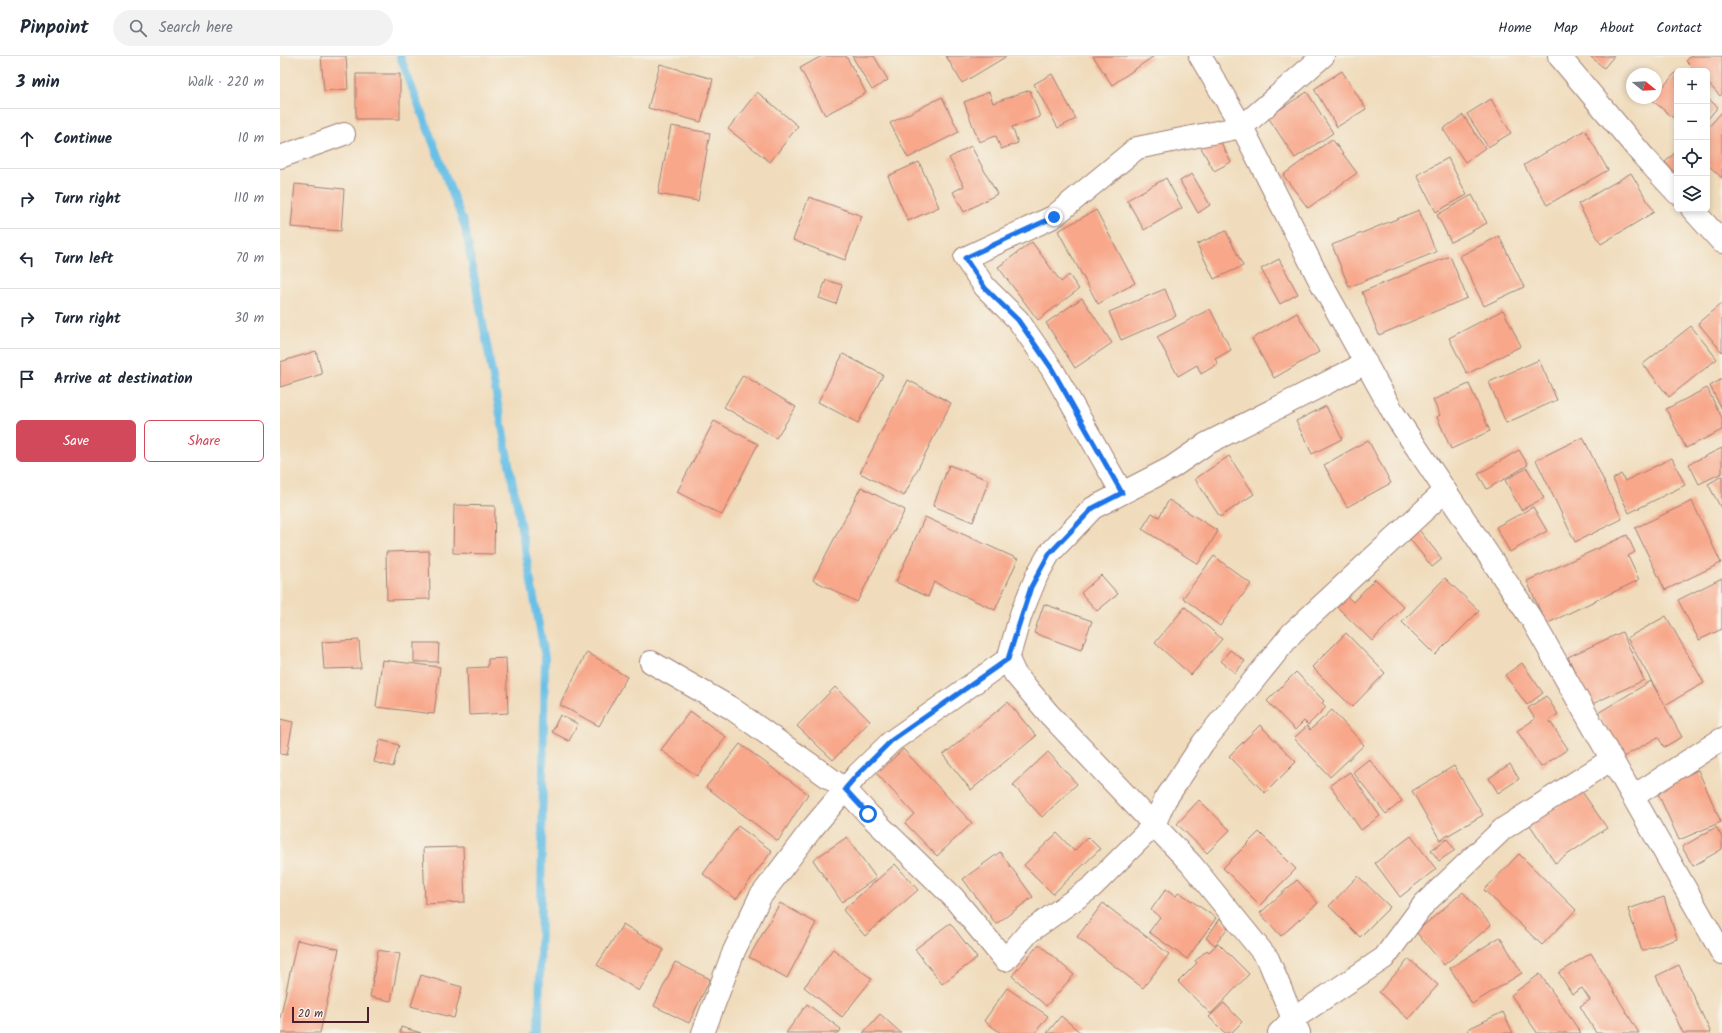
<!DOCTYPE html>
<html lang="en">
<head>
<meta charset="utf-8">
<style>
	body { margin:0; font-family:Kalam,sans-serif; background:#f2f2f3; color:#1f2937 }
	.controls { position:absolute; right:12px; top:12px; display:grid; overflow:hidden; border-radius:6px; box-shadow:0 2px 6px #0003 }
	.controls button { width:36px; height:36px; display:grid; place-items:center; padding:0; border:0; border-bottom:1px solid #e0e1e3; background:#fff; color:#1f2937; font:20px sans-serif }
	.compass { position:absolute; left:1346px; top:12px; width:36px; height:36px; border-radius:50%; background:#fff; box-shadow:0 2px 6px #0003; rotate:108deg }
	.scale { position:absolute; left:12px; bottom:10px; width:77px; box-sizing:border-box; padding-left:4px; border:2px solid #4a1f2b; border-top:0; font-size:11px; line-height:14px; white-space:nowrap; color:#4a1f2b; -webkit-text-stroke:3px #f7f3e8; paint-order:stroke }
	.stop { position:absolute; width:12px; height:12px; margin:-9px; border:3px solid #1a73e8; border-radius:50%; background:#fff }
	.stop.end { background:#1a73e8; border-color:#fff; box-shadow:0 1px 4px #0008 }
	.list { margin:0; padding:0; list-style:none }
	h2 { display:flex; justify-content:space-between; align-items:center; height:52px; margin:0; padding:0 16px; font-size:17px }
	h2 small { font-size:13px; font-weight:400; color:#747a83 }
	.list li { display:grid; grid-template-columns:26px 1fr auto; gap:12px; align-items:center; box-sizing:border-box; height:60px; padding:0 16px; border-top:1px solid #e0e1e3 }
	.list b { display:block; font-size:15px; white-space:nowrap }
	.list em { font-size:13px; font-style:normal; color:#747a83 }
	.actions { display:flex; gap:8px; padding:12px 16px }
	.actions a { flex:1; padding:9px 0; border:1px solid #d1495b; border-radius:6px; text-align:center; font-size:14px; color:#d1495b }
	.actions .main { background:#d1495b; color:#fff }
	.icon { flex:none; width:22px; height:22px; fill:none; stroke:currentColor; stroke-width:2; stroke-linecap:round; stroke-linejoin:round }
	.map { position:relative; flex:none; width:1442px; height:977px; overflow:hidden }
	header { display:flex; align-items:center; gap:24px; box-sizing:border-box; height:56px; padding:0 20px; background:#fff; border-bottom:1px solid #e0e1e3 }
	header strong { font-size:19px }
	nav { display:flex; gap:22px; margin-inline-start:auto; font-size:14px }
	.search { width:280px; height:36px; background:#f2f2f3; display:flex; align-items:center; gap:10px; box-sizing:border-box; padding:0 14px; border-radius:22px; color:#747a83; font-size:15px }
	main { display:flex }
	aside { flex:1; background:#fff }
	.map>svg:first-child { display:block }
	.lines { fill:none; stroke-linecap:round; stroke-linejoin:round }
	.stream { stroke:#69c0e6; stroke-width:8 }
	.building { fill:#f8a78a }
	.minor-casing { stroke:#9d7e74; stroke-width:24 }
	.minor { stroke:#fff; stroke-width:22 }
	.route { stroke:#1a73e8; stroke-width:5 }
</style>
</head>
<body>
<header>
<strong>Pinpoint</strong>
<div class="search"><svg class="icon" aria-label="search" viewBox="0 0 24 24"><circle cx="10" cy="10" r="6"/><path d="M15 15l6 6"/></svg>Search here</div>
<nav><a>Home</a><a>Map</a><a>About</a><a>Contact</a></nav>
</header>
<main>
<aside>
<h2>3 min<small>Walk · 220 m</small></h2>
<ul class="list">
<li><svg class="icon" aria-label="ahead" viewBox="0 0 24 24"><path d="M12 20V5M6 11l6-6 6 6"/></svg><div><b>Continue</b></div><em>10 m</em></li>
<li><svg class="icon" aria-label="right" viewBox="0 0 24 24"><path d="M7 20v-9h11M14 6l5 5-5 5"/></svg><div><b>Turn right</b></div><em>110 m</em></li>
<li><svg class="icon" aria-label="left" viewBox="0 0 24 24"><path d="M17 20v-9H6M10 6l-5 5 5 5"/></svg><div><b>Turn left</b></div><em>70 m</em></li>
<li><svg class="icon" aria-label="right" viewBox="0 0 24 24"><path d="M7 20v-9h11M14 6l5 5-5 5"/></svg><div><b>Turn right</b></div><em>30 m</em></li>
<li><svg class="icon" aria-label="arrive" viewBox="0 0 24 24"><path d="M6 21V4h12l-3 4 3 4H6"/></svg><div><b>Arrive at destination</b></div></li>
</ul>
<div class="actions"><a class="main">Save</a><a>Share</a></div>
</aside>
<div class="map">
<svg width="1442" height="977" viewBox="0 0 1442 977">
	<rect width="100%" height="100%" fill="#f7f3e8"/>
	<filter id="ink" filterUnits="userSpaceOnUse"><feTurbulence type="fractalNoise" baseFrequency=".025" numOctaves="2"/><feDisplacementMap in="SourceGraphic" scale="8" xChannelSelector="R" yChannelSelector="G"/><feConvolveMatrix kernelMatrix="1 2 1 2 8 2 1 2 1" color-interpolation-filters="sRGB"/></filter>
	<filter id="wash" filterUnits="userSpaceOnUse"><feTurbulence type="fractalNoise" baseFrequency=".012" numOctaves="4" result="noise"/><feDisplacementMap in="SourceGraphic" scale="16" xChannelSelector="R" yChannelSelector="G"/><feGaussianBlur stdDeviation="0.9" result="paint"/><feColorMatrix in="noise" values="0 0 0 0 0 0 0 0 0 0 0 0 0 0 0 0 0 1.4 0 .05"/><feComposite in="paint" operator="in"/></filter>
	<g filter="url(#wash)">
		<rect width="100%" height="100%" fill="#f0dcbc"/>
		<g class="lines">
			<path class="stream" d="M 120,0 L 185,171 L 265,601 L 259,974 L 256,977"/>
		</g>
		<g id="blocks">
			<path class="building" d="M 41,0 L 66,0 L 68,33 L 44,35 Z
				M 542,0 L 566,0 L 586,37 L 545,59 L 520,12 Z
				M 572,0 L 594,0 L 608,24 L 592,34 Z
				M 666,0 L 727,0 L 682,27 Z
				M 813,0 L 874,0 L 832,29 Z
				M 1310,0 L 1334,0 L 1324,12 Z
				M 1411,0 L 1442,0 L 1442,38 L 1440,40 L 1427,26 L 1427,15 L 1416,15 L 1406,5 Z
				M 380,8 L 433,23 L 421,66 L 368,52 Z
				M 1062,15 L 1086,53 L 1057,71 L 1034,33 Z
				M 1396,16 L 1397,16 L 1397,65 L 1372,44 L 1376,42 L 1376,39 Z
				M 76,18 L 120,18 L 120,63 L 76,63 Z
				M 772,18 L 796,63 L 778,72 L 754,28 Z
				M 750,34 L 760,61 L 732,71 L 738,87 L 721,93 L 716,80 L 699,86 L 684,46 L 709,36 L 713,47 Z
				M 477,36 L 518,70 L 490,106 L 448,73 Z
				M 1027,36 L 1053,77 L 1015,102 L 988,61 Z
				M 662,41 L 679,76 L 628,102 L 610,67 Z
				M 1427,42 L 1438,51 L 1427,64 Z
				M 1211,43 L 1231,77 L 1208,91 L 1187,58 Z
				M 1442,56 L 1442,122 L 1427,108 L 1427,73 Z
				M 1183,59 L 1205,92 L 1185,106 L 1163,73 Z
				M 391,70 L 430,77 L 418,145 L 378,138 Z
				M 1305,74 L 1328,114 L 1267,149 L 1244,109 Z
				M 937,79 L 951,106 L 934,115 L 919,88 Z
				M 1052,83 L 1077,117 L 1028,152 L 1003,119 Z
				M 691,90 L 717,138 L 684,156 L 673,136 L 684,130 L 669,102 Z
				M 1397,95 L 1397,120 L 1385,106 Z
				M 1168,102 L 1187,139 L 1156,156 L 1137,119 Z
				M 639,106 L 659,151 L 628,165 L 608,120 Z
				M 1351,117 L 1374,156 L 1321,188 L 1298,148 Z
				M 912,118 L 930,149 L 918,157 L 900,125 Z
				M 886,122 L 902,152 L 864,174 L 847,144 Z
				M 15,128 L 64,133 L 61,175 L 11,171 Z
				M 1192,139 L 1207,167 L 1171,186 L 1157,159 Z
				M 529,141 L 582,160 L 565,204 L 513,184 Z
				M 816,154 L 855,227 L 818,248 L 778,175 Z
				M 1139,154 L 1156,196 L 1069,231 L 1052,189 Z
				M 946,175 L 963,210 L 934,223 L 917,188 Z
				M 1219,180 L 1244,231 L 1204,250 L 1180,200 Z
				M 752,186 L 781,226 L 789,219 L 799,233 L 758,264 L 718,211 Z
				M 1170,200 L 1187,242 L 1099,279 L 1082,236 Z
				M 999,203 L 1018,238 L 1000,248 L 981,213 Z
				M 546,224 L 562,229 L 556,248 L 539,242 Z
				M 885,233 L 896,260 L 841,284 L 829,256 Z
				M 802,242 L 832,287 L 795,312 L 766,267 Z
				M 1442,247 L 1442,296 L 1418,267 Z
				M 930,253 L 951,294 L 935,303 L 938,308 L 921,318 L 917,309 L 898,320 L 877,281 Z
				M 1223,254 L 1241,290 L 1187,318 L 1169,282 Z
				M 1017,257 L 1039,296 L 994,322 L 972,283 Z
				M 1411,270 L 1437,303 L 1389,341 L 1363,308 Z
				M 36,295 L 42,318 L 0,331 L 0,306 Z
				M 563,298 L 603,319 L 578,367 L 538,346 Z
				M 1259,304 L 1277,344 L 1226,367 L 1209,326 Z
				M 463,319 L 516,351 L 496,382 L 444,351 Z
				M 1442,323 L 1442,353 L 1430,330 Z
				M 628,324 L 671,347 L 624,440 L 580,417 Z
				M 1189,328 L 1210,375 L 1171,393 L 1157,361 L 1160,359 L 1153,344 Z
				M 1427,332 L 1442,362 L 1442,374 L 1406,392 L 1386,353 Z
				M 1046,350 L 1062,383 L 1032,398 L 1016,365 Z
				M 434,365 L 478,388 L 442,459 L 397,436 Z
				M 1303,381 L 1342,463 L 1295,486 L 1256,404 Z
				M 1088,384 L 1111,427 L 1067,451 L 1044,409 Z
				M 1442,392 L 1442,417 L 1419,428 L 1409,408 Z
				M 1239,394 L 1248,409 L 1207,433 L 1198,418 Z
				M 949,400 L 974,438 L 940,461 L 915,423 Z
				M 1392,402 L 1405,429 L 1349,457 L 1333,423 L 1341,418 L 1345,425 Z
				M 669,409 L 709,424 L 693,466 L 653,450 Z
				M 1247,412 L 1264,442 L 1241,454 L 1225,424 Z
				M 1442,420 L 1442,454 L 1428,428 Z
				M 581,431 L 625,454 L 577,546 L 533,524 Z
				M 889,444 L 938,475 L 918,508 L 862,473 L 872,457 L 879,461 Z
				M 1412,445 L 1441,507 L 1385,534 L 1355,472 Z
				M 174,449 L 215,450 L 214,498 L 173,497 Z
				M 1253,451 L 1267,475 L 1230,496 L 1216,471 Z
				M 645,461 L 738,503 L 715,554 L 654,526 L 648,541 L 616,526 Z
				M 1136,470 L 1162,503 L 1152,511 L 1126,478 Z
				M 1347,479 L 1355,496 L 1348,500 L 1359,524 L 1266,568 L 1247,525 Z
				M 149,495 L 150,543 L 107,544 L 106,496 Z
				M 934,500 L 971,528 L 940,570 L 903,542 Z
				M 821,519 L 838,538 L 817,555 L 801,537 Z
				M 1165,522 L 1199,555 L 1155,599 L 1122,566 Z
				M 1442,522 L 1442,573 L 1419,584 L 1398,544 Z
				M 1095,523 L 1124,551 L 1092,585 L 1051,545 L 1061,535 L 1073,546 Z
				M 764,548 L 812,565 L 801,594 L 754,577 Z
				M 905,551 L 942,583 L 911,619 L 875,587 Z
				M 1386,560 L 1424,627 L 1385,649 L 1347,582 Z
				M 1342,576 L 1364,624 L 1310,649 L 1288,601 Z
				M 1066,577 L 1105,617 L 1072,651 L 1032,611 Z
				M 79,584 L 81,612 L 44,613 L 42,586 Z
				M 134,587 L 159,587 L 158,606 L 134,606 Z
				M 950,594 L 965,605 L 955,617 L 941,605 Z
				M 307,596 L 347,621 L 319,670 L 280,649 Z
				M 226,602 L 228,657 L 189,659 L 187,612 L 208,611 L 208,603 Z
				M 102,604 L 160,611 L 154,658 L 96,651 Z
				M 1242,607 L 1263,637 L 1247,649 L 1225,619 Z
				M 1016,616 L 1044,645 L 1042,647 L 1046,651 L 1028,669 L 1024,665 L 1015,674 L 987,645 Z
				M 1371,625 L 1402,681 L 1384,691 L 1378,681 L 1343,701 L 1318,657 Z
				M 555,631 L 590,665 L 553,704 L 517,670 Z
				M 1266,640 L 1278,658 L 1269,664 L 1288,693 L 1261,711 L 1237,675 L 1255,663 L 1248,652 Z
				M 728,646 L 756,680 L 691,734 L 663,699 Z
				M 1052,654 L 1084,689 L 1050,721 L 1014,682 L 1027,670 L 1030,674 Z
				M 410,655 L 446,681 L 417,720 L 381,694 Z
				M 280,659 L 298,668 L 289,685 L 272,676 Z
				M 0,663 L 13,666 L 7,699 L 0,698 Z
				M 980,669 L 1016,706 L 985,737 L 949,700 Z
				M 100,684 L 119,689 L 113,711 L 94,706 Z
				M 460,688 L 528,738 L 498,785 L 426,731 Z
				M 623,693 L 692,767 L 657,800 L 625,767 L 634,758 L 597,718 Z
				M 768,696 L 797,728 L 762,761 L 733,729 Z
				M 1089,703 L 1122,745 L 1106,758 L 1073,716 Z
				M 1230,708 L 1239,723 L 1218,737 L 1209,722 Z
				M 1174,710 L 1203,759 L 1160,784 L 1132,735 Z
				M 1418,714 L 1441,766 L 1399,784 L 1376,733 Z
				M 1070,716 L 1100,760 L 1081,774 L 1050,729 Z
				M 1301,734 L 1327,772 L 1275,807 L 1250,769 Z
				M 919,744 L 950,774 L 927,797 L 897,768 Z
				M 458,770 L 492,795 L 456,843 L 423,818 Z
				M 1436,771 L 1442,781 L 1442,793 L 1413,810 L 1402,791 Z
				M 979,776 L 1016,813 L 980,849 L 943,812 Z
				M 777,777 L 794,795 L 808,781 L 820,793 L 773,838 L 744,809 Z
				M 1131,780 L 1156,813 L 1120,841 L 1095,807 Z
				M 567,781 L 596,822 L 562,846 L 533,804 Z
				M 1167,783 L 1175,794 L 1159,805 L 1151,794 Z
				M 183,791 L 185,846 L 145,848 L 143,792 Z
				M 720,796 L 753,841 L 716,868 L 683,823 Z
				M 1239,798 L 1296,854 L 1262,889 L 1204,834 Z
				M 615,808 L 638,834 L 585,880 L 563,854 Z
				M 1078,820 L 1110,851 L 1080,881 L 1049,850 Z
				M 1017,824 L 1038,847 L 1001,880 L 980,857 Z
				M 886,833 L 896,840 L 899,836 L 936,862 L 907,903 L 869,876 L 880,861 L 871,854 Z
				M 1183,836 L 1211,869 L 1164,909 L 1136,876 Z
				M 1384,841 L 1397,883 L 1362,895 L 1348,853 Z
				M 500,847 L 536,867 L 507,922 L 469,901 Z
				M 823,847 L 889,898 L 863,932 L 797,881 Z
				M 940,863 L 949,870 L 935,889 L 926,882 Z
				M 670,867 L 697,902 L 662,928 L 635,893 Z
				M 343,868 L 384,894 L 359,935 L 317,909 Z
				M 1220,881 L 1242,917 L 1192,948 L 1170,912 Z
				M 17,884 L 59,893 L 40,977 L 0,977 L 0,963 Z
				M 938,887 L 969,918 L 931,958 L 898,926 L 917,907 L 915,905 L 927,894 L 929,896 Z
				M 759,888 L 794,919 L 766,950 L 732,920 Z
				M 553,893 L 592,923 L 562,961 L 524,931 Z
				M 98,894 L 120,898 L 111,945 L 90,941 Z
				M 1311,897 L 1359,977 L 1316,977 L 1300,950 L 1310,944 L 1302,932 L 1292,938 L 1279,917 Z
				M 1129,903 L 1158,929 L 1128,963 L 1099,936 Z
				M 395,906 L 430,923 L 409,967 L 374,950 Z
				M 1399,909 L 1406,925 L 1431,977 L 1403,977 L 1376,920 Z
				M 1260,918 L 1301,977 L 1257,977 L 1256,975 L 1231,939 Z
				M 141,919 L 182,931 L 174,962 L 131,950 Z
				M 727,932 L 768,960 L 755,977 L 721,977 L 704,965 Z
				M 944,947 L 962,966 L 951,977 L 945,977 L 929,961 Z
				M 527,948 L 561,973 L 559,977 L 506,977 Z
				M 1223,956 L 1233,977 L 1189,977 L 1188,973 Z
				M 600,958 L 621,977 L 583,977 Z
				M 781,960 L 801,977 L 767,977 Z
				M 121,971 L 141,977 L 120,977 Z"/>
		</g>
	</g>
	<g filter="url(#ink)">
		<use href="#blocks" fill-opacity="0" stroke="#9d7e74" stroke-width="1"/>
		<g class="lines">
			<g class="minor-casing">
				<path id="minor" d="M 920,0 L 962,71 L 1040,225 L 1114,358 L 1254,567 L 1442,897
					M 1279,0 L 1364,101 L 1397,137
					M 0,101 L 64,78
					M 1412,153 L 1442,186
					M 842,437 L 772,313 L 738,264 L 705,231 L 685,202 L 773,161 L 857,92 L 962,71 L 1043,0
					M 371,606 L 451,652 L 565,733 L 588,758 L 673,841 L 725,904 L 749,876 L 812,831 L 874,769 L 885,744 L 923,687 L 1012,577 L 1165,435
					M 1354,740 L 1442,683
					M 423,977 L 454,895 L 480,841 L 530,775 L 578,718 L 612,685 L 728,603
					M 999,977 L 1013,963 L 1104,902 L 1144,848 L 1223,773 L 1332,703
					M 1019,977 L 988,903 L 911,808 L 769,658 L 735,618 L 728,603 L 741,558 L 757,519 L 769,498 L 813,452 L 891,412 L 926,388 L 1086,307"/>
			</g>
			<use href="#minor" class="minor"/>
		</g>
	</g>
	<g class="lines" filter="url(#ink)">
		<path class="route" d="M 588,758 L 565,733 L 578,718 L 612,684 L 728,603 L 751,531 L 769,498 L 813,452 L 842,437 L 772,313 L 738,264 L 705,232 L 685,202 L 774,161"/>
	</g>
</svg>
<div class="controls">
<button>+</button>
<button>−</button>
<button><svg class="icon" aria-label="locate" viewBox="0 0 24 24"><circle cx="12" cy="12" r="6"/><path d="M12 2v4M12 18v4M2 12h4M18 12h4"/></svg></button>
<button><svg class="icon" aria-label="layers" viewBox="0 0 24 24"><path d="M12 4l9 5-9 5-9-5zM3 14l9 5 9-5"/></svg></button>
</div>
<svg class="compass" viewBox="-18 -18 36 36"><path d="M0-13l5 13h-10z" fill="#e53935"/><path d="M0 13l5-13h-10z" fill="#747a83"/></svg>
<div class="scale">20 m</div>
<div class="stop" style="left:588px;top:758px"></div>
<div class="stop end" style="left:774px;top:161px"></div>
</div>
</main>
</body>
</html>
